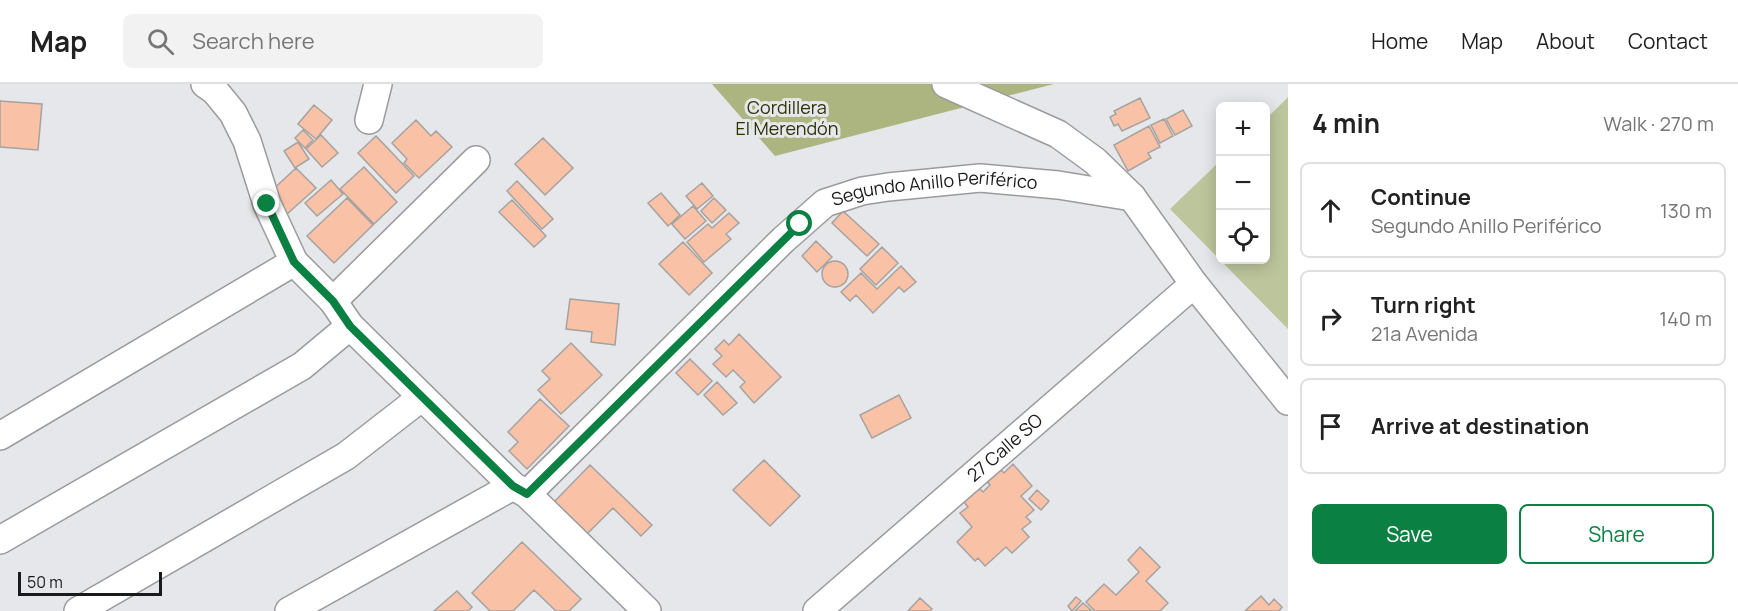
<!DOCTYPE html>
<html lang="en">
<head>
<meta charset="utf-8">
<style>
	body { margin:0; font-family:Manrope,sans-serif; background:#f2f2f2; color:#222 }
	.controls { position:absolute; right:18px; top:18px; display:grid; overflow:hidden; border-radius:9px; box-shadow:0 3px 15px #0003 }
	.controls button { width:54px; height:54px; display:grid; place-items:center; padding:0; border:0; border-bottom:2px solid #e0e0e0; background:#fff; color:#222; font:30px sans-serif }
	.scale { position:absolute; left:18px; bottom:15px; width:144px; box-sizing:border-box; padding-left:6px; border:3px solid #191a1b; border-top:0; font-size:16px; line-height:21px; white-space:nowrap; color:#191a1b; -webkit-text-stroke:4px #e6e7ea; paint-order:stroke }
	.stop { position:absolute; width:18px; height:18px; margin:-14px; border:4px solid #0b8043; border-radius:50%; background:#fff }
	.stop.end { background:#0b8043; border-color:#fff; box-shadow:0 2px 6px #0008 }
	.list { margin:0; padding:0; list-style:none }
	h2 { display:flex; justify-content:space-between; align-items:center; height:78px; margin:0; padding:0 24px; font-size:26px }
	h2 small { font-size:20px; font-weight:400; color:#767676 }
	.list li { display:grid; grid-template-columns:39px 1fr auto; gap:18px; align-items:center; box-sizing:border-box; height:96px; margin:0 12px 12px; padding:0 12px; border:2px solid #e0e0e0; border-radius:9px }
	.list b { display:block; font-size:22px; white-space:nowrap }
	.list p { margin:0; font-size:20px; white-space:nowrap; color:#767676 }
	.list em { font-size:20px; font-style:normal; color:#767676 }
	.actions { display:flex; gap:12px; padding:18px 24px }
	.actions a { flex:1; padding:14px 0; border:2px solid #0b8043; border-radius:9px; text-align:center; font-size:21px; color:#0b8043 }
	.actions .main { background:#0b8043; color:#fff }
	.icon { flex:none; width:33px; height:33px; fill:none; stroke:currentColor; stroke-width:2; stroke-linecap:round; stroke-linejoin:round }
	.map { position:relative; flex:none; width:1288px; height:527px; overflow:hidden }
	header { display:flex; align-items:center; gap:36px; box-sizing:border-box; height:84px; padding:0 30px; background:#fff; border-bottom:2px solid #e0e0e0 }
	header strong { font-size:28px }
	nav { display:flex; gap:33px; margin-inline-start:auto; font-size:21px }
	.search { width:420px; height:54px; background:#f2f2f2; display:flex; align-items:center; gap:15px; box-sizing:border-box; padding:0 21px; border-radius:9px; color:#767676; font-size:22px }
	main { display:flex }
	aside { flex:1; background:#fff }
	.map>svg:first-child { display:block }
	.green { fill:#bdc59c }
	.forest { fill:#acb57f }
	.building { fill:#f9c2a7; stroke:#a5a2a0; stroke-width:1.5 }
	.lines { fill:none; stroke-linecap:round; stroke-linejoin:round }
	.minor-casing { stroke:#9b9b9e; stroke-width:30 }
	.minor { stroke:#fff; stroke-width:27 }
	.route { stroke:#0b8043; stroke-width:8 }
	.labels { text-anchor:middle; stroke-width:6; stroke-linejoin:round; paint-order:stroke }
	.park-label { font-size:18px; fill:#2c3106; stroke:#e6e7ea }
	.street-label { font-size:18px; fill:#191a1b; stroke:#e6e7ea }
</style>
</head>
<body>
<header>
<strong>Map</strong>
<div class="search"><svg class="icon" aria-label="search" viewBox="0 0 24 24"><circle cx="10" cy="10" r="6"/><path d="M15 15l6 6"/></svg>Search here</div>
<nav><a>Home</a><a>Map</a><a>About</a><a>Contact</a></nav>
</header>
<main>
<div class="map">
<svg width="1288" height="527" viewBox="0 0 1288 527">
	<rect width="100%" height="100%" fill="#e6e7ea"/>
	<path class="green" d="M 1288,13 L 1288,245 L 1170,125 L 1220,77 L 1220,176 L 1266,176 L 1266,35 Z"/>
	<path class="forest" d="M 712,0 L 1054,0 L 775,72 Z"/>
	<path class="building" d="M 1140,14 L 1150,34 L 1122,47 L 1118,40 L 1114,42 L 1110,33 L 1116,30 L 1114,27 Z
		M 0,17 L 42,20 L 38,66 L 0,63 Z
		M 314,21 L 332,36 L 316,55 L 298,40 Z
		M 1183,26 L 1192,42 L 1175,51 L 1166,35 Z
		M 1164,35 L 1173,52 L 1160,59 L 1151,41 Z
		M 416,36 L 431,52 L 436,47 L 452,63 L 419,94 L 404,79 L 407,75 L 392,59 Z
		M 1149,42 L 1160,63 L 1148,69 L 1151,74 L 1128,87 L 1114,61 Z
		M 303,46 L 313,56 L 305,64 L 295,54 Z
		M 321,51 L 338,69 L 322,83 L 306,65 Z
		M 376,52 L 414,92 L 396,109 L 358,69 Z
		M 543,54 L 573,84 L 545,111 L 515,80 Z
		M 298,58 L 309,75 L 295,84 L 284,67 Z
		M 364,83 L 397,118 L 374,140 L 340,105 Z
		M 296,84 L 316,104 L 286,131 L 267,111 Z
		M 331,96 L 343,110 L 317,132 L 305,119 Z
		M 517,97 L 553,135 L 542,145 L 507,107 Z
		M 702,99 L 713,112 L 697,125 L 686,112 Z
		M 661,109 L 680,131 L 668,142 L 648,119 Z
		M 347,114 L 373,141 L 334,179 L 307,152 Z
		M 714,114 L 726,126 L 712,139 L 701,127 Z
		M 512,116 L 546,152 L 534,163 L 499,128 Z
		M 693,122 L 706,137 L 685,155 L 672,140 Z
		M 843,127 L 879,160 L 867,172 L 832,139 Z
		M 729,129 L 739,139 L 726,150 L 731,155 L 704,178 L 687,158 L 708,140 L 712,144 Z
		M 816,157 L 832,173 L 817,188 L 802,172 Z
		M 683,158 L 712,189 L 689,211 L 659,180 Z
		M 882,163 L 898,179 L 876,201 L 860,185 Z
		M822 190a13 13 0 1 1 26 0a13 13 0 1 1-26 0Z
		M 901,182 L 916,198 L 904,208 L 899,203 L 873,229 L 856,211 L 850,217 L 841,208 L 861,189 L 877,205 Z
		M 570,215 L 619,220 L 615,261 L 591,258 L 592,248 L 566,245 Z
		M 739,250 L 781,293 L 754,319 L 740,303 L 745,298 L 733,286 L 726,293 L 713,280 L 722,272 L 715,265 L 724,256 L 729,261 Z
		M 571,259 L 602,291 L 561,330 L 538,306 L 550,295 L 542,287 Z
		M 690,275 L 712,297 L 698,311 L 676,289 Z
		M 717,298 L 737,319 L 723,331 L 704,311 Z
		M 899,311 L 911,334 L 872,354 L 860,331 Z
		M 540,315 L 569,342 L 527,385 L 509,367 L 518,358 L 508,348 Z
		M 764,376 L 800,412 L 770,442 L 733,406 Z
		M 1013,380 L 1032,402 L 1021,412 L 1034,426 L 1026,433 L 1031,438 L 1022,445 L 1029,453 L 1012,469 L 1006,463 L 985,482 L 978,474 L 975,477 L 957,458 L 972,443 L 960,429 L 968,423 L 961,415 L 976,401 L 983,408 L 990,401 L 984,394 L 997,382 L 1004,389 Z
		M 590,381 L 652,441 L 641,452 L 613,424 L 587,450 L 554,418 Z
		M 1037,406 L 1049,417 L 1041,426 L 1029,415 Z
		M 522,458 L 581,515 L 569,527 L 556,527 L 534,506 L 513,527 L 490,527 L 472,509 Z
		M 1140,463 L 1160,483 L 1146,497 L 1168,519 L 1160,527 L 1095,527 L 1086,518 L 1104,500 L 1116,511 L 1139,488 L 1128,476 Z
		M 457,507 L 472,523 L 468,527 L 434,527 Z
		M 1261,512 L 1269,521 L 1274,515 L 1282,523 L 1279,527 L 1245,527 Z
		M 1076,513 L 1081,517 L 1072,527 L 1068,522 Z
		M 920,514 L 932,525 L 930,527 L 908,527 Z
		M 1083,519 L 1092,527 L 1075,527 Z"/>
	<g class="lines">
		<g class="minor-casing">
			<g id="minor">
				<path d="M 205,0 L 215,7 L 233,29 L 247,57 L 267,120 L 294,178 L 333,217 L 350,242 L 513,402 L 527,410 L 647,527"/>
				<path d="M 946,0 L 1058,50 L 1095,77 L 1132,113 L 1194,200 L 1288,317"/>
				<path d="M 369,36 L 378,0"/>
				<path d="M 333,217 L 476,76"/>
				<path d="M 0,352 L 294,178"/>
				<path id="s1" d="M 527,410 L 783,156 L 825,119 L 862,107 L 888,103 L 980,94 L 1058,101 L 1132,113"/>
				<path d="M 0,456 L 302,282 L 350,242"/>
				<path d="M 78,527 L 346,372 L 422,313"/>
				<path d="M 289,527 L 513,402"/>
				<path id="s2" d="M 817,527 L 1194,200"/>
			</g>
		</g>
		<use href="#minor" class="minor"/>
	</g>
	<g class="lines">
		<path class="route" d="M 267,120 L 294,178 L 333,217 L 350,242 L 513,402 L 527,410 L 800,140"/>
	</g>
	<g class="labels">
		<g class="park-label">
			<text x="787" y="30">Cordillera<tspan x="787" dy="21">El Merendón</tspan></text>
		</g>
		<g class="street-label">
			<text dy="6" stroke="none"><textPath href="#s1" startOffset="528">Segundo Anillo Periférico</textPath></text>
			<text dy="6" stroke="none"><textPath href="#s2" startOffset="249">27 Calle SO</textPath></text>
		</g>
	</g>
</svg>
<div class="controls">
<button>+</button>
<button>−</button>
<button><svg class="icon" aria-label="locate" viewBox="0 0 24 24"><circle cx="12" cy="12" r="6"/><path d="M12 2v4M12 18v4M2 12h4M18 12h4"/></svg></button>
</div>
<div class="scale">50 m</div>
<div class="stop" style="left:800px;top:140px"></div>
<div class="stop end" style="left:267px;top:120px"></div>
</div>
<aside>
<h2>4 min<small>Walk · 270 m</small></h2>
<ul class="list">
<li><svg class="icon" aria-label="ahead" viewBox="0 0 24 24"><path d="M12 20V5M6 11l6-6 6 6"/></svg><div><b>Continue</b><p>Segundo Anillo Periférico</p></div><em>130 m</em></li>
<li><svg class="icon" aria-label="right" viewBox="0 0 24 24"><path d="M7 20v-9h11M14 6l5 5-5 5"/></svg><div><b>Turn right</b><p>21a Avenida</p></div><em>140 m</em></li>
<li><svg class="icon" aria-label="arrive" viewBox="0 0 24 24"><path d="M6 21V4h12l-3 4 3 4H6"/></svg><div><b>Arrive at destination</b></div></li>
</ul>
<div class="actions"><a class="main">Save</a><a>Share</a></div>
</aside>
</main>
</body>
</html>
